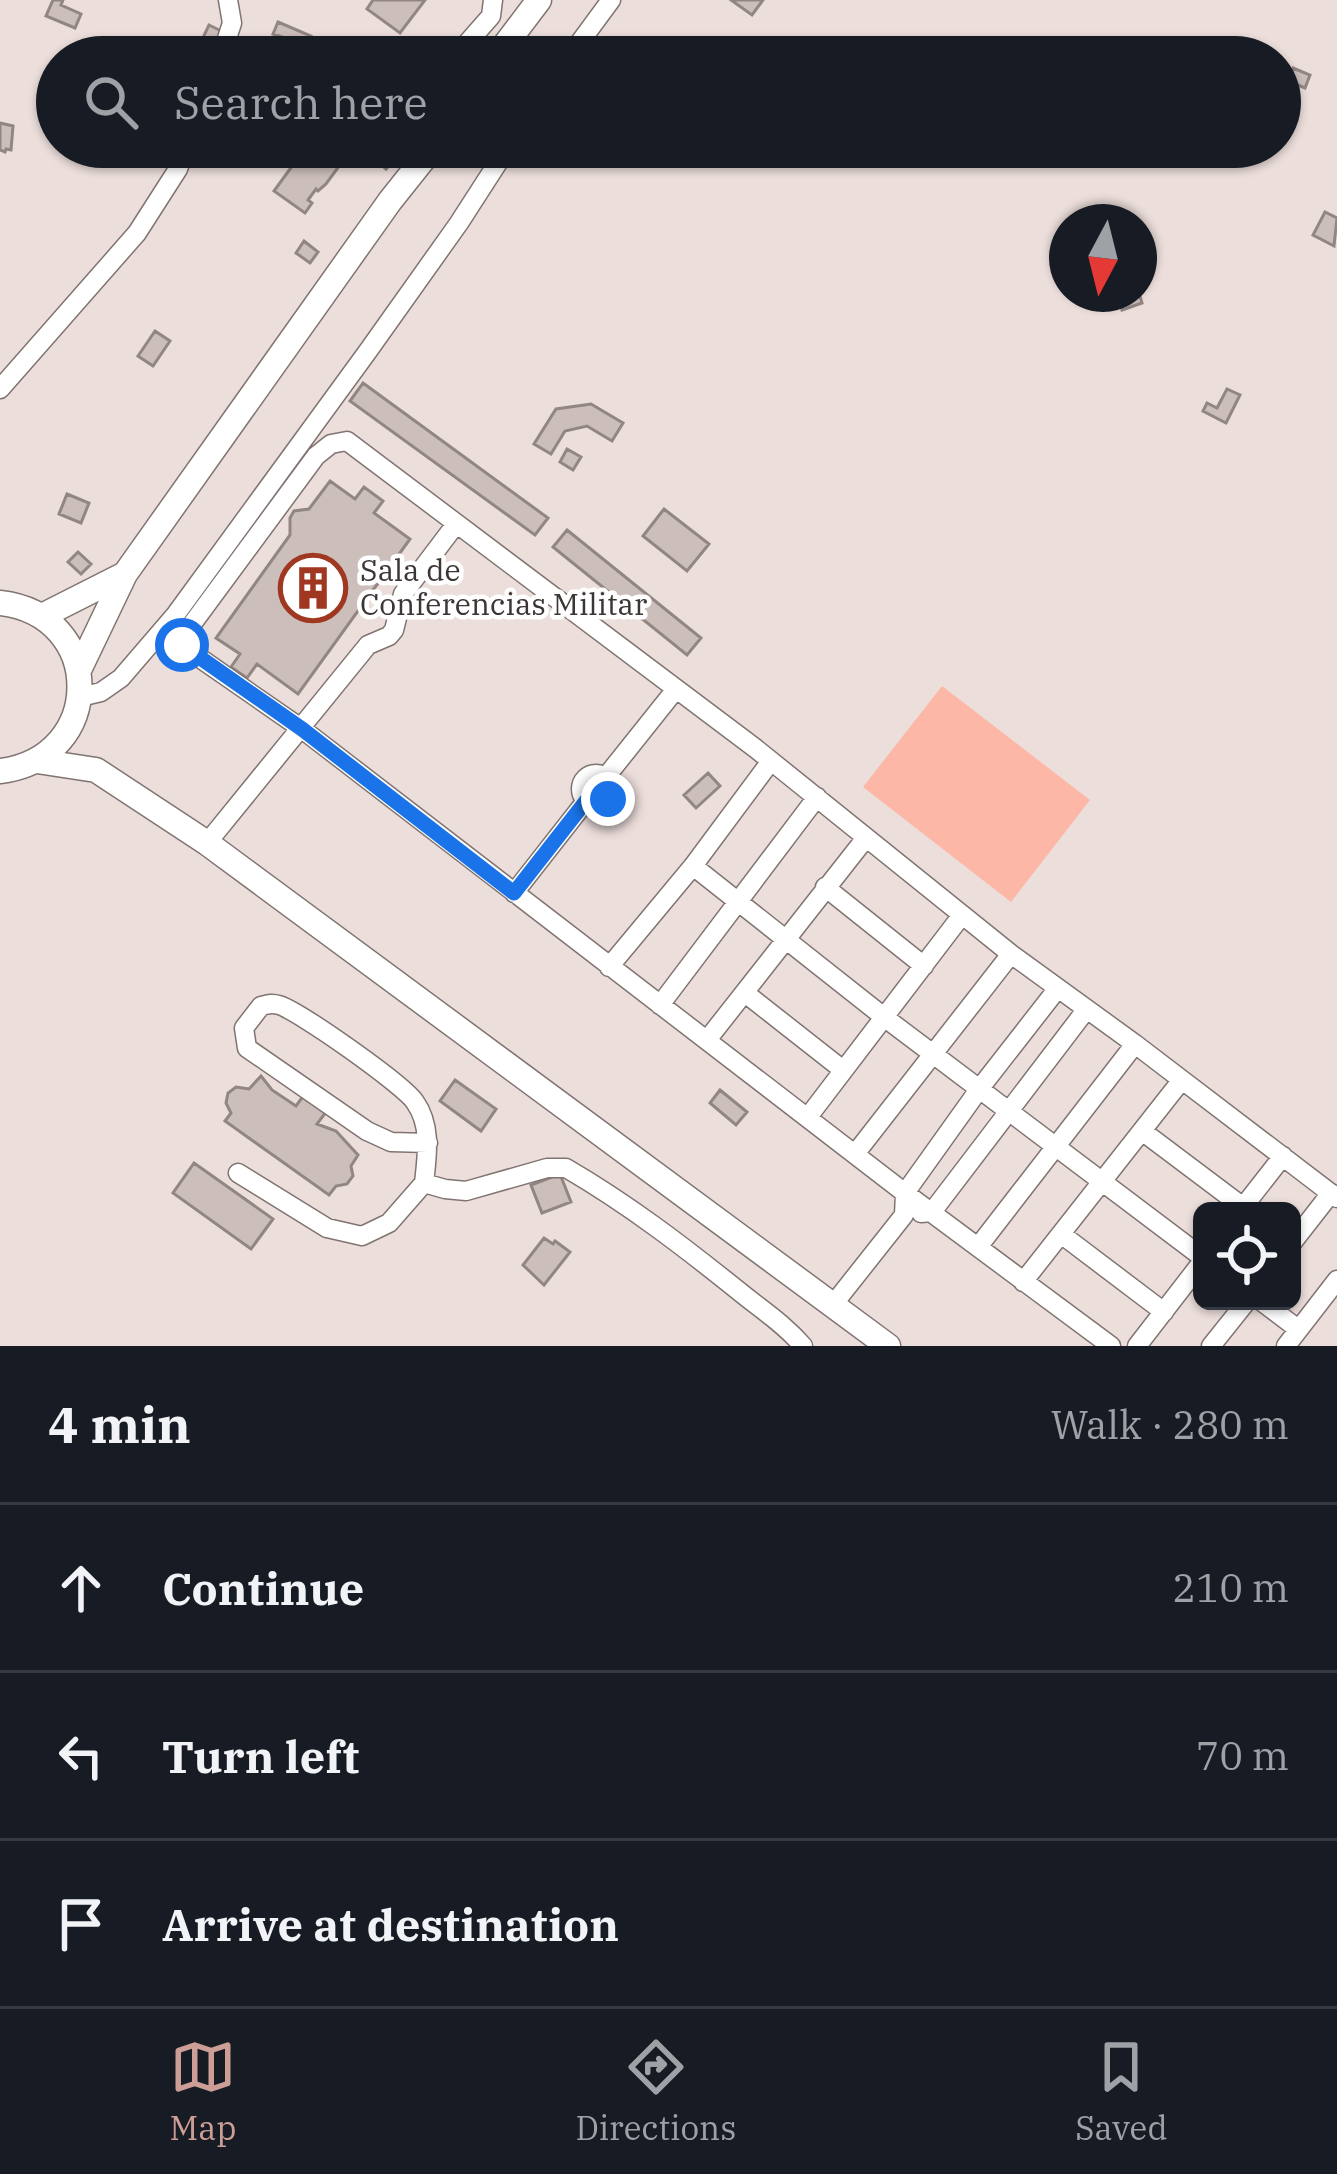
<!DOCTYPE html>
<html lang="en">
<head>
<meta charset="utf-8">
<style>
	body { margin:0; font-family:"IBM Plex Serif",serif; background:#20242c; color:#f1f3f6 }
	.controls { position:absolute; right:36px; bottom:36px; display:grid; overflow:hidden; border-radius:18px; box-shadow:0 3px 9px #0004 }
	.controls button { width:108px; height:108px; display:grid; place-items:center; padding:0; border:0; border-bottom:3px solid #363941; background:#171b24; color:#f1f3f6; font:60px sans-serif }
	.compass { position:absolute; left:1049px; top:204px; width:108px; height:108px; border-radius:50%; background:#171b24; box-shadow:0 3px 9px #0004; rotate:187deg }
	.stop { position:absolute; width:36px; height:36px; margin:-27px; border:9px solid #1a73e8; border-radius:50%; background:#fff }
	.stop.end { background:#1a73e8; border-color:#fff; box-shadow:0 3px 12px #0008 }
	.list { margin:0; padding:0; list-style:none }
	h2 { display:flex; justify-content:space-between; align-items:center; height:156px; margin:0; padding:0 48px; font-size:51px }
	h2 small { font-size:39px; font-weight:400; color:#9ea1a6 }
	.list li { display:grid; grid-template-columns:78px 1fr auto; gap:36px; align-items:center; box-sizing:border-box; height:168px; padding:0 48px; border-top:3px solid #363941 }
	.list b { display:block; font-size:45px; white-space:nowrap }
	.list em { font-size:39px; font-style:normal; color:#9ea1a6 }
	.icon { flex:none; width:66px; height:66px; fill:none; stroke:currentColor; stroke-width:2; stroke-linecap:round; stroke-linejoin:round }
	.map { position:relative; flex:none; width:1337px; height:1346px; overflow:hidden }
	.search { position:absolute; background:#171b24; box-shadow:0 3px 9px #0004; left:36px; right:36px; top:36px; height:132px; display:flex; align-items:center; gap:30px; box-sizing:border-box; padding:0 42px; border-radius:66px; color:#9ea1a6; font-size:45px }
	.sheet { height:660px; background:#171b24 }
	nav { display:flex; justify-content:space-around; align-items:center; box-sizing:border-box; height:168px; border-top:3px solid #363941; background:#171b24; font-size:33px; color:#9ea1a6 }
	nav a { display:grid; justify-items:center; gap:6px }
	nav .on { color:#cd9e96 }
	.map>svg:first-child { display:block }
	.green { fill:#fcb7a7 }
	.building { fill:#ccbebb; stroke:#928683; stroke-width:3 }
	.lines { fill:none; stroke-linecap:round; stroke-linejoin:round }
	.minor-casing { stroke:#807471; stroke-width:21 }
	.major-casing { stroke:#807471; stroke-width:27 }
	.minor { stroke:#fff; stroke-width:18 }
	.major { stroke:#fff; stroke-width:24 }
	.route { stroke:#1a73e8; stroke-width:15 }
	.labels { text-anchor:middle; stroke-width:9; stroke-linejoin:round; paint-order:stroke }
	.poi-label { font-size:30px; fill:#3b3534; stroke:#fff; text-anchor:start }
</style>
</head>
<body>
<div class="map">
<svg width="1337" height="1346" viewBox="0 0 1337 1346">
	<rect width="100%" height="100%" fill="#ecdedb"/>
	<path class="green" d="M 942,686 L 1090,800 L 1011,902 L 863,787 Z"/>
	<path class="building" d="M 53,0 L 63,0 L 61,5 L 81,14 L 75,28 L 46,16 Z
		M 373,0 L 425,0 L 400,33 L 367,9 Z
		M 731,0 L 763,0 L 752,15 Z
		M 278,22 L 311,36 L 308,44 L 312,46 L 309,52 L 305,50 L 302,57 L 274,57 L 282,37 L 273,34 Z
		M 209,25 L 225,33 L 215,54 L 199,46 Z
		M 1293,68 L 1310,75 L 1305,88 L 1288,81 Z
		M 0,123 L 13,126 L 11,150 L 6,149 L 5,152 L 0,150 Z
		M 306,147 L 329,147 L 345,158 L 326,184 L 318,191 L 316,189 L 308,200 L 312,203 L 305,213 L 274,191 Z
		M 378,147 L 405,147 L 386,169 L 371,155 Z
		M 1325,212 L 1337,218 L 1334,246 L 1313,235 Z
		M 304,241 L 318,252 L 310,263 L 296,253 Z
		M 1139,293 L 1142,303 L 1122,310 L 1117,294 Z
		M 155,331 L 170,341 L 153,366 L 138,356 Z
		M 363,383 L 548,518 L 535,535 L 350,401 Z
		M 1227,389 L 1240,395 L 1226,423 L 1203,411 L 1207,403 L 1217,408 Z
		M 591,404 L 623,423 L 612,441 L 587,426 L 565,431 L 551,454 L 534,444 L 556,409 Z
		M 567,449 L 581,457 L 573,470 L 560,462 Z
		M 330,481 L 355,499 L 364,487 L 383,501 L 374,513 L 410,539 L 298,694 L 257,664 L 247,678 L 231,667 L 240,654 L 216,638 L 290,535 L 290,518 L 294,511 L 309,509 Z
		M 67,494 L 89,503 L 81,523 L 59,514 Z
		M 664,509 L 709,544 L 687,571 L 643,536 Z
		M 567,530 L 701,638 L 687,655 L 553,547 Z
		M 78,552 L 91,564 L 81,574 L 68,562 Z
		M 708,773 L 720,786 L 696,808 L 684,795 Z
		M 261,1076 L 272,1090 L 296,1106 L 304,1095 L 326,1112 L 317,1124 L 336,1131 L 358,1155 L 351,1166 L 353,1176 L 347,1184 L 336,1186 L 329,1195 L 225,1121 L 231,1113 L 226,1103 L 228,1093 L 236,1087 L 249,1089 Z
		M 455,1080 L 496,1109 L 481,1131 L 440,1101 Z
		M 720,1090 L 747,1112 L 736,1125 L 710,1103 Z
		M 194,1163 L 273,1219 L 251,1249 L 173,1193 Z
		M 560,1174 L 571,1202 L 542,1213 L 531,1185 Z
		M 544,1238 L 553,1244 L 555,1241 L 570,1252 L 544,1285 L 523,1265 Z"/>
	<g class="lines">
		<g class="minor-casing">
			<path id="minor" d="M 221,57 L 232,23 L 228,0
				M 455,57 L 491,16 L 493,0
				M 569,57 L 611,0
				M 0,389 L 137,233 L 178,169 L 186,147
				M 80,697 L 101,692 L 121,678 L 176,614 L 368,351 L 459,223 L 508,147
				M581 789a15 15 0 1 1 30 0a15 15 0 1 1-30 0Z
				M 605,778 L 676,689
				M 207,843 L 368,645 L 389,636 L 394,630 L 403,594 L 456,524
				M 693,866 L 884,1017 L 1202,1257
				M 825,887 L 924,966
				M 514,893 L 586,801
				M 609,967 L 693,866 L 771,761
				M 745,993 L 843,1070
				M 660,1005 L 817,797
				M 707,1040 L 865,839
				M 808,1117 L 962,915
				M 1142,1131 L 1243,1207
				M 855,1154 L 1011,954
				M 238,1173 L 327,1228 L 362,1236 L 389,1223 L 424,1183 L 445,1189 L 466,1191 L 547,1168 L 566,1168 C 628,1204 684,1247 740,1292 C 762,1310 784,1324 803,1346
				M 424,1183 C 427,1156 432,1126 415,1102 C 404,1085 299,1011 279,1005 C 272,1003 269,1004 261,1006 L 244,1028 L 247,1048 L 367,1131 L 391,1142 L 428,1143
				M 1240,1211 L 1283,1156
				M 921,1213 L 932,1212 L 1086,1010
				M 1061,1234 L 1164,1312
				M 1292,1243 L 1331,1193
				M 978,1247 L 1135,1044
				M 1023,1282 L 1181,1081
				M 1261,1301 L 1298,1329
				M 832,1306 L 904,1215 L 905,1193 L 980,1088 L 1058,988
				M 1111,1346 L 905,1193 L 302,729 L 181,645 L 184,635 L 316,456 L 331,444 L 347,441 L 755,748 L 1011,954 L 1135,1044 L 1337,1198
				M 1137,1346 L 1202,1262
				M 1211,1346 L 1247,1301
				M 1286,1346 L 1337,1280"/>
		</g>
		<g class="major-casing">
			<path id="major" d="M 496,57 L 539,0
				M 0,603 C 106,615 106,758 0,771
				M 42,616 L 125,574
				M 79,670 L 125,574 L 390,201 L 433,147
				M 37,761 L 96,770 L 207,843 L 888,1346"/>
		</g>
		<use href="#minor" class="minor"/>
		<use href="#major" class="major"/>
	</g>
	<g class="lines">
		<path class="route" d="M 182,645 L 302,729 L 514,893 L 586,801 L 597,804 L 608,799"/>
	</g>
	<defs>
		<g id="building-ring" transform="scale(3.45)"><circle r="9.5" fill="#fff" stroke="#a03720" stroke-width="1.5"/><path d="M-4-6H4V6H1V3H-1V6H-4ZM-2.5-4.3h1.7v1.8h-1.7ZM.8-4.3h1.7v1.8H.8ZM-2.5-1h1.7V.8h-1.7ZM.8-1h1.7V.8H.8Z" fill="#a03720"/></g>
	</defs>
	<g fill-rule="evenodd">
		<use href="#building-ring" x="313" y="588"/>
	</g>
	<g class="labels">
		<g class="poi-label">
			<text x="360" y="581">Sala de<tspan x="360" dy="34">Conferencias Militar</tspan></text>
		</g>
	</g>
</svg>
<div class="controls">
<button><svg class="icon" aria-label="locate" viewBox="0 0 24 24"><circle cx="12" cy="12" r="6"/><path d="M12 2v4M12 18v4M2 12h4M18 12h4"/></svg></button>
</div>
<svg class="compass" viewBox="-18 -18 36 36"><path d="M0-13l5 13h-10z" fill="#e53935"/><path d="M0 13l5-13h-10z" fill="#9ea1a6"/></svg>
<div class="stop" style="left:182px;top:645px"></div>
<div class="stop end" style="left:608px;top:799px"></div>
<div class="search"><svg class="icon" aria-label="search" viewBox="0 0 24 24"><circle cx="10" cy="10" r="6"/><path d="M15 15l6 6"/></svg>Search here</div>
</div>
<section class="sheet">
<h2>4 min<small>Walk · 280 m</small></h2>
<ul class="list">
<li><svg class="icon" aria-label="ahead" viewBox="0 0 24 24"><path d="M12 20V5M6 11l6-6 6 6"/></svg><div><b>Continue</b></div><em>210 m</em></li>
<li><svg class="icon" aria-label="left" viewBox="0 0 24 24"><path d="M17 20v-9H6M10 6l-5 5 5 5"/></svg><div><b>Turn left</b></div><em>70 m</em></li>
<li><svg class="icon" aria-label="arrive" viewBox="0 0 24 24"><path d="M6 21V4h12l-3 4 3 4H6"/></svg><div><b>Arrive at destination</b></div></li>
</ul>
</section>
<nav>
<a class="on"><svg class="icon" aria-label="map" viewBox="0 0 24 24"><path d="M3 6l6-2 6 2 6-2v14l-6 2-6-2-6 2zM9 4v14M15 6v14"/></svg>Map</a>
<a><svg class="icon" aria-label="directions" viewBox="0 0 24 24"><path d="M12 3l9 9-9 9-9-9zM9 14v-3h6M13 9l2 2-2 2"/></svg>Directions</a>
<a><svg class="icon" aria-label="saved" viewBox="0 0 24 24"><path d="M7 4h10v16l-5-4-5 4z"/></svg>Saved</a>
</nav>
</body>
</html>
